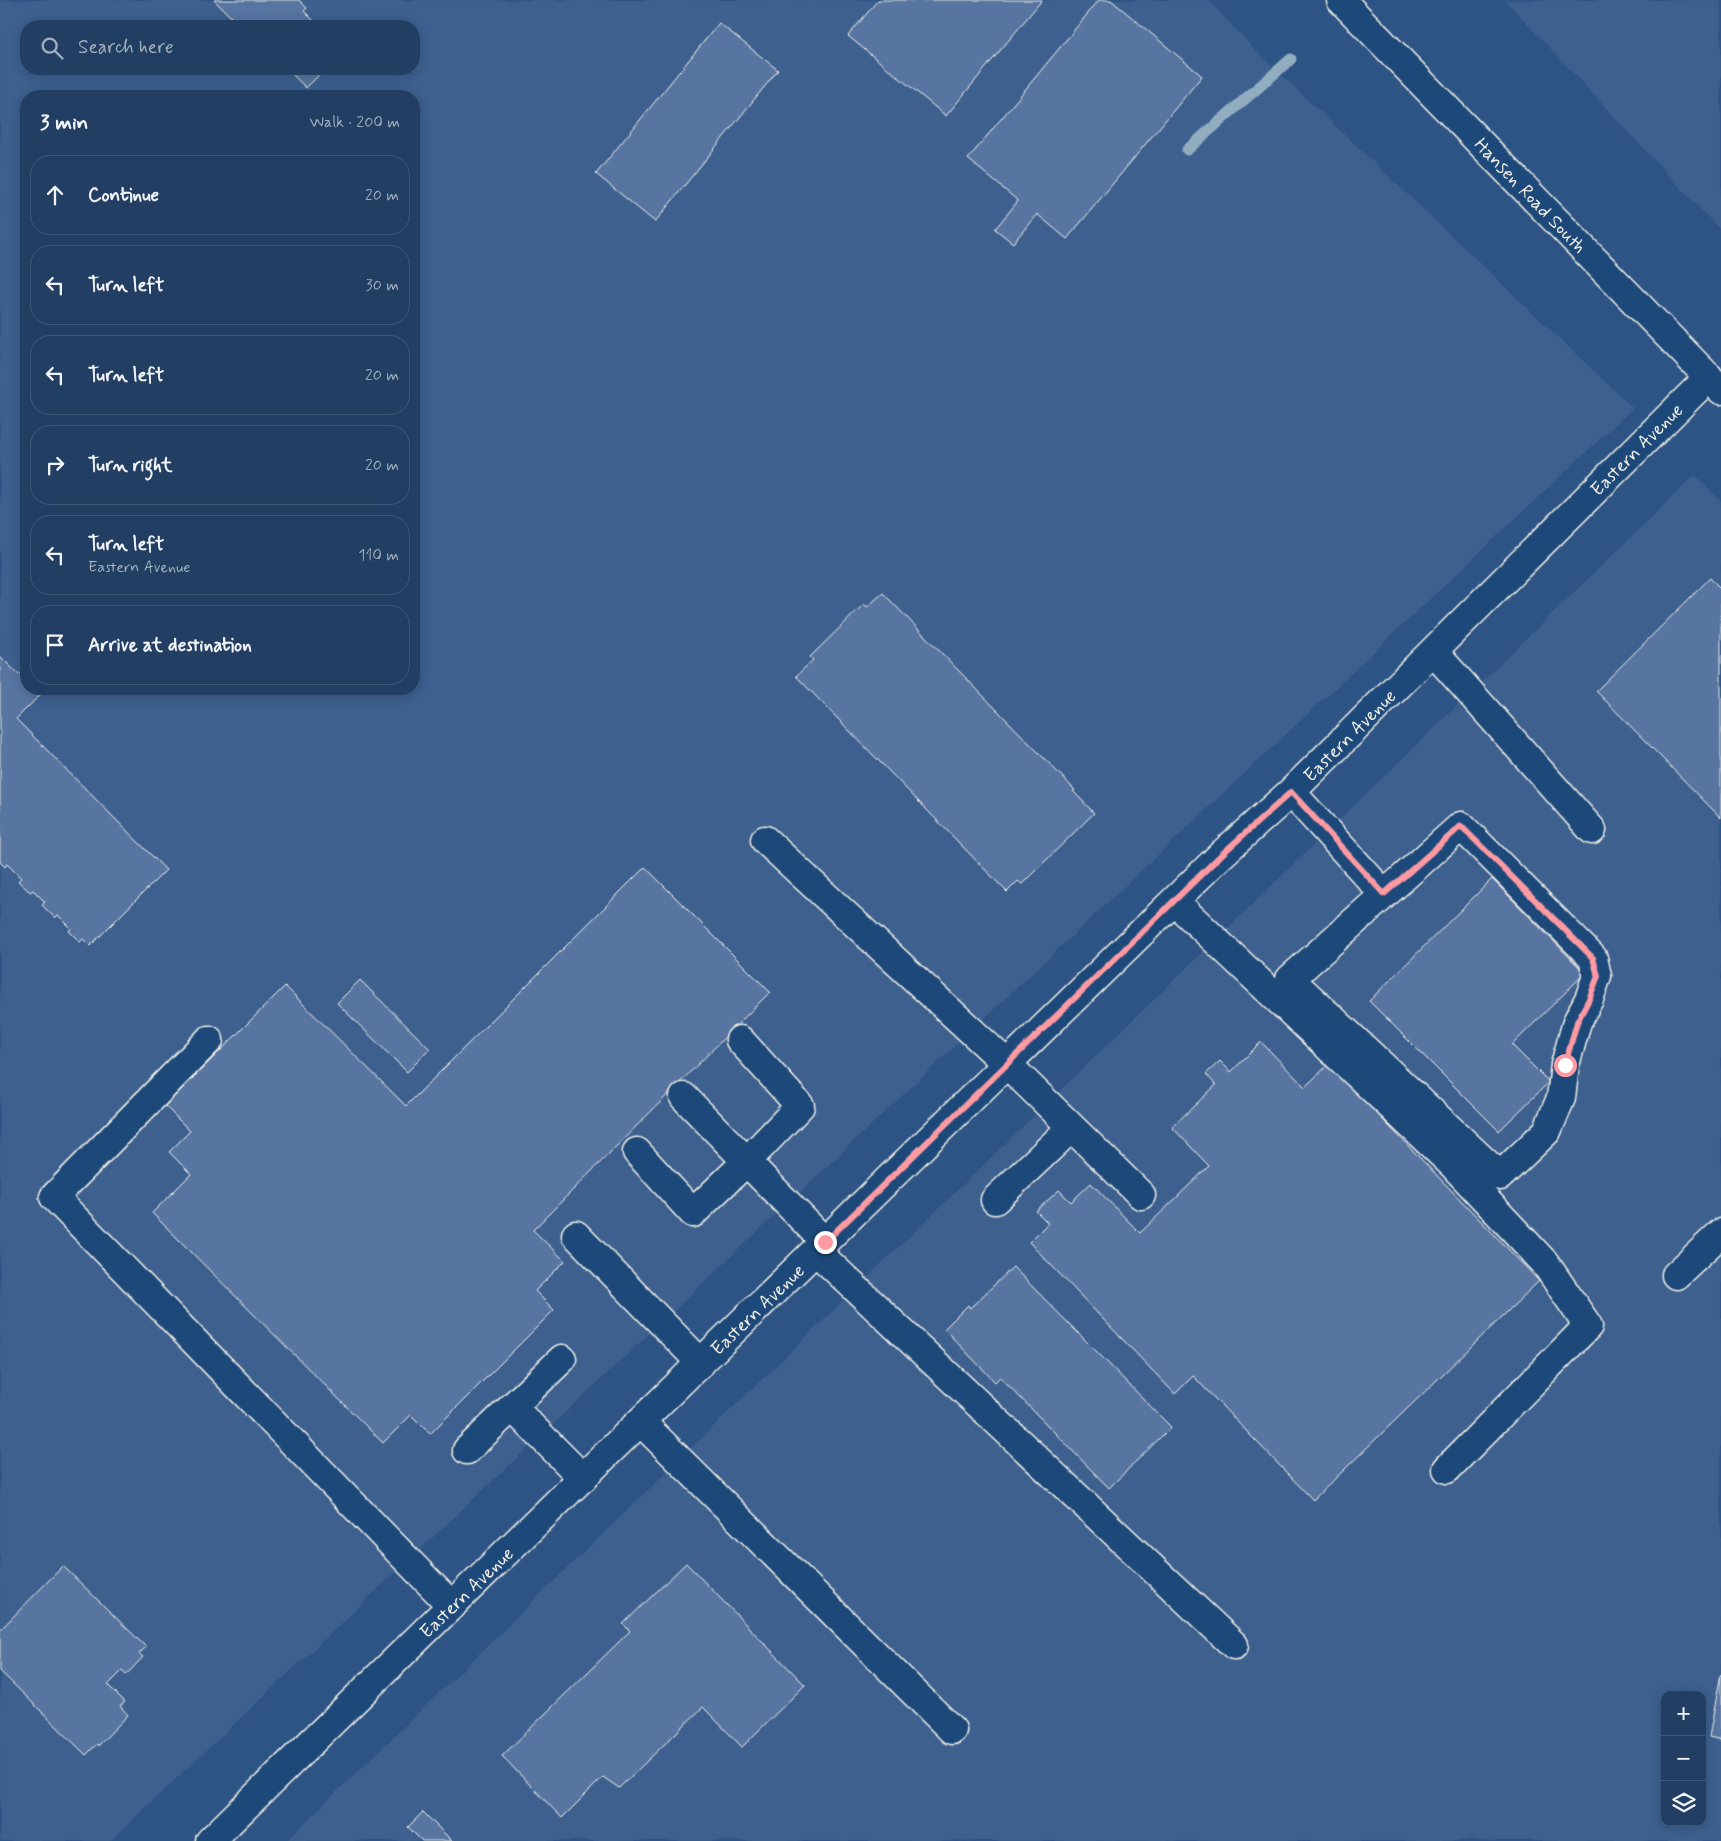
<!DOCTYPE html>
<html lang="en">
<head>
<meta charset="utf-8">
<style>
	body { margin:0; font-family:Mynerve,sans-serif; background:#2a4669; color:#f1f3f6 }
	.controls { position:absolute; right:15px; bottom:15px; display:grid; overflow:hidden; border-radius:10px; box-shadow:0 2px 12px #0003 }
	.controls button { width:45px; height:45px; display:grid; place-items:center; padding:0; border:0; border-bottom:1px solid #3f5878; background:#223f63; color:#f1f3f6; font:25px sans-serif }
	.stop { position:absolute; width:15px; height:15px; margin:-11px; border:4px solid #ff9aa2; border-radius:50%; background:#fff }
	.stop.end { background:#ff9aa2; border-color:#fff; box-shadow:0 1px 5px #0008 }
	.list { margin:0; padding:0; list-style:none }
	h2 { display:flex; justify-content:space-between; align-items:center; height:65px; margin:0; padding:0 20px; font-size:21px }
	h2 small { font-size:16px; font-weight:400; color:#a2afbe }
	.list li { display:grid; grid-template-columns:32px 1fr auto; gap:15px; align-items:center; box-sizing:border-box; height:80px; margin:0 10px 10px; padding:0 10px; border:1px solid #3f5878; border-radius:20px }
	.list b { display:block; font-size:19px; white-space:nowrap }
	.list p { margin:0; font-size:16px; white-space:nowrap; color:#a2afbe }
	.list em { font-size:16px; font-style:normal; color:#a2afbe }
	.icon { flex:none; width:28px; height:28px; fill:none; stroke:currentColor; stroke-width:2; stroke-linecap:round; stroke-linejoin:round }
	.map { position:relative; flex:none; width:1721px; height:1841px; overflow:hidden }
	.search { position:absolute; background:#223f63; box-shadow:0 2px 12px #0003; left:20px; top:20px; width:400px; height:55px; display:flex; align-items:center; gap:12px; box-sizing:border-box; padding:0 18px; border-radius:20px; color:#a2afbe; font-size:19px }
	.panel { position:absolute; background:#223f63; box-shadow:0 2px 12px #0003; left:20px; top:90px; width:400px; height:605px; border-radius:20px }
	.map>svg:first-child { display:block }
	.built { fill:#3e618f; fill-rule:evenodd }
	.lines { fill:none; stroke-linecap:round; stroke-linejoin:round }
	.stream { stroke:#93adc0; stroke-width:11 }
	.building { fill:#5875a2; stroke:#f4f1e8 }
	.minor-casing { stroke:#f4f1e8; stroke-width:31 }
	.minor { stroke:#1f4a7a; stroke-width:28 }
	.route { stroke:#ff9aa2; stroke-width:6 }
	.labels { text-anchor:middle; stroke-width:4; stroke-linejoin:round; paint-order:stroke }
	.street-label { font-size:19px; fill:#f4f1e8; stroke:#1f4a7a }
</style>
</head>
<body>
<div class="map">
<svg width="1721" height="1841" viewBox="0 0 1721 1841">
	<rect width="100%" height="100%" fill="#2d5484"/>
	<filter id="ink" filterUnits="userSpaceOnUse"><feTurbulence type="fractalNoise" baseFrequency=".02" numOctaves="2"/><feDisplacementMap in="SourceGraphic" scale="10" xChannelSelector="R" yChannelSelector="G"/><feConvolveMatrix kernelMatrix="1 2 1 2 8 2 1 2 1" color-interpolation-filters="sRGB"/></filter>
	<g filter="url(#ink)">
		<path class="built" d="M 0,0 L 1208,0 L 1255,50 L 1633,408 L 110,1841 L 0,1841 ZM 26,26 L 414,26 L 414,69 L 26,69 ZM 26,96 L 414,96 L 414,689 L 26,689 Z
			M 1505,0 L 1721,0 L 1721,231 Z
			M 1695,475 L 1721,501 L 1721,1841 L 286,1841 ZM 1665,1695 L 1702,1695 L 1702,1822 L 1665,1822 Z"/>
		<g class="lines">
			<path class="stream" d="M 1187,150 L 1291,59"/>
		</g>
		<path class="building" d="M 214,0 L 299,0 L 307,8 L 304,11 L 319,26 L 240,26 Z
			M 878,0 L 1042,0 L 946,116 L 848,36 Z
			M 1099,0 L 1111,0 L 1202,76 L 1067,239 L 1037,214 L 1013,243 L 995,229 L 1018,201 L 968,159 Z
			M 719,23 L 778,70 L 655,222 L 596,174 Z
			M 287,69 L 325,69 L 306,88 Z
			M 1710,578 L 1721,589 L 1721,818 L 1596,691 Z
			M 883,593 L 1075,790 L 1073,791 L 1094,813 L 1022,884 L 1018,881 L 1007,892 L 796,676 L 813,660 L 810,657 L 864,604 L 867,607 Z
			M 0,656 L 19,675 L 26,668 L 26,689 L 46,689 L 16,719 L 166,870 L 90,946 L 83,939 L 80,942 L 69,931 L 71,928 L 58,915 L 55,918 L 42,905 L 45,902 L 33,890 L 30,892 L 18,881 L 21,878 L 7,864 L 5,867 L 0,862 Z
			M 645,867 L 770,992 L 533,1230 L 565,1261 L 535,1291 L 554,1310 L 430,1434 L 411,1415 L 383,1443 L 152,1213 L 191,1174 L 169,1152 L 190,1131 L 165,1106 L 285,986 L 406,1106 Z
			M 1492,879 L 1585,973 L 1512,1045 L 1549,1082 L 1499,1131 L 1369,1001 Z
			M 360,980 L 430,1049 L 407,1072 L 337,1003 Z
			M 1261,1042 L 1305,1087 L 1329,1064 L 1539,1281 L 1313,1500 L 1193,1376 L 1175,1394 L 1029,1242 L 1048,1223 L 1036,1211 L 1059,1190 L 1071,1202 L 1091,1183 L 1140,1233 L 1209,1166 L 1172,1127 L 1216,1085 L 1206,1074 L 1220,1061 L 1231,1072 Z
			M 1013,1267 L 1171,1427 L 1109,1488 L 1000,1377 L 995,1382 L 944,1329 L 968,1305 L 970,1308 Z
			M 686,1563 L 805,1685 L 742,1747 L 703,1707 L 619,1788 L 603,1777 L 562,1818 L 502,1756 L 630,1631 L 623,1624 Z
			M 63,1566 L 146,1647 L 139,1654 L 143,1657 L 126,1675 L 122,1671 L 108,1685 L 125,1702 L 120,1706 L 128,1715 L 98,1746 L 97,1744 L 86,1755 L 0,1671 L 0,1630 Z
			M 1721,1674 L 1721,1740 L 1709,1737 Z
			M 423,1812 L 452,1841 L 422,1841 L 408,1827 Z"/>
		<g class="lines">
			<g class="minor-casing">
				<path id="minor" d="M 1341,0 L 1721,390
					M 1433,651 L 1592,830
					M 1291,792 L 1384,894
					M 1461,826 L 1593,958 L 1597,976 L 1589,999 L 1577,1022 L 1565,1065 L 1561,1098 L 1547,1131 L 1500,1176 L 1290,979 Z
					M 765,840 L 1007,1064 L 1141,1195
					M 1174,901 L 1452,1164 L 1545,1263 L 1588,1326 L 1447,1469
					M 209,1040 L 54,1197 L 452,1606
					M 684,1097 L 825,1242
					M 637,1152 L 693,1213 L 747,1161 L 800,1106 L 740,1040
					M 995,1200 L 1071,1128
					M 576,1235 L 701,1363
					M 816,1251 L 1234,1645
					M 1676,1275 L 1721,1233
					M 512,1407 L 562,1359
					M 641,1422 L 952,1730
					M 467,1450 L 512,1407 L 583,1478
					M 210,1841 L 1221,855 L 1291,792 L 1709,377"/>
			</g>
			<use href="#minor" class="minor"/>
		</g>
	</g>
	<g class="lines" filter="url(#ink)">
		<path class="route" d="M 825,1242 L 1221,855 L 1291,792 L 1384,894 L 1461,826 L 1593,958 L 1598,976 L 1589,999 L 1577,1022 L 1565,1065"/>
	</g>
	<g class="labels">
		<g class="street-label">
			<text transform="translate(1531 195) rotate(46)" y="7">Hansen Road South</text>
			<text transform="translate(1636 449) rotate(-45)" y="7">Eastern Avenue</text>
			<text transform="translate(1349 735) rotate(-45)" y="7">Eastern Avenue</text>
			<text transform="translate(757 1309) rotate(-44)" y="7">Eastern Avenue</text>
			<text transform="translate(466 1592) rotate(-44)" y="7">Eastern Avenue</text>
		</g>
	</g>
</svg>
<div class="controls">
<button>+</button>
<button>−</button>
<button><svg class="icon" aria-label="layers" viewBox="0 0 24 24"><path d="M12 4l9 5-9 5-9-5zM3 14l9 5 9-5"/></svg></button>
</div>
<div class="stop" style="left:1565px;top:1065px"></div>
<div class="stop end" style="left:825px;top:1242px"></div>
<div class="search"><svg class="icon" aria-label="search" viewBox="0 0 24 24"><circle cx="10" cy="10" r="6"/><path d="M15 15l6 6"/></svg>Search here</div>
<section class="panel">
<h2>3 min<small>Walk · 200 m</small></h2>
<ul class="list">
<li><svg class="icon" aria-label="ahead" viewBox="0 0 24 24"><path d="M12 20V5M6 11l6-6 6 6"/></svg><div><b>Continue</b></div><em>20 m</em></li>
<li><svg class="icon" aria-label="left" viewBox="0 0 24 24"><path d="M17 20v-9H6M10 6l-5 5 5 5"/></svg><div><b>Turn left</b></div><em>30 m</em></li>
<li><svg class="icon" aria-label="left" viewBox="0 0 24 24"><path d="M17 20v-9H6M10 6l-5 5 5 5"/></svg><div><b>Turn left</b></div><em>20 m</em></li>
<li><svg class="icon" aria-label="right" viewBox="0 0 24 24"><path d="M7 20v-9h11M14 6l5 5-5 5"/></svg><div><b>Turn right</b></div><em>20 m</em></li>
<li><svg class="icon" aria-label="left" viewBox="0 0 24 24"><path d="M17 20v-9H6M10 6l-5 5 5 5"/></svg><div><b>Turn left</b><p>Eastern Avenue</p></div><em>110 m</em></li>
<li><svg class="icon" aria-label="arrive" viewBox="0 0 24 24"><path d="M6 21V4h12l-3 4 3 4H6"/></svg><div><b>Arrive at destination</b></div></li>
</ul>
</section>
</div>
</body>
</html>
